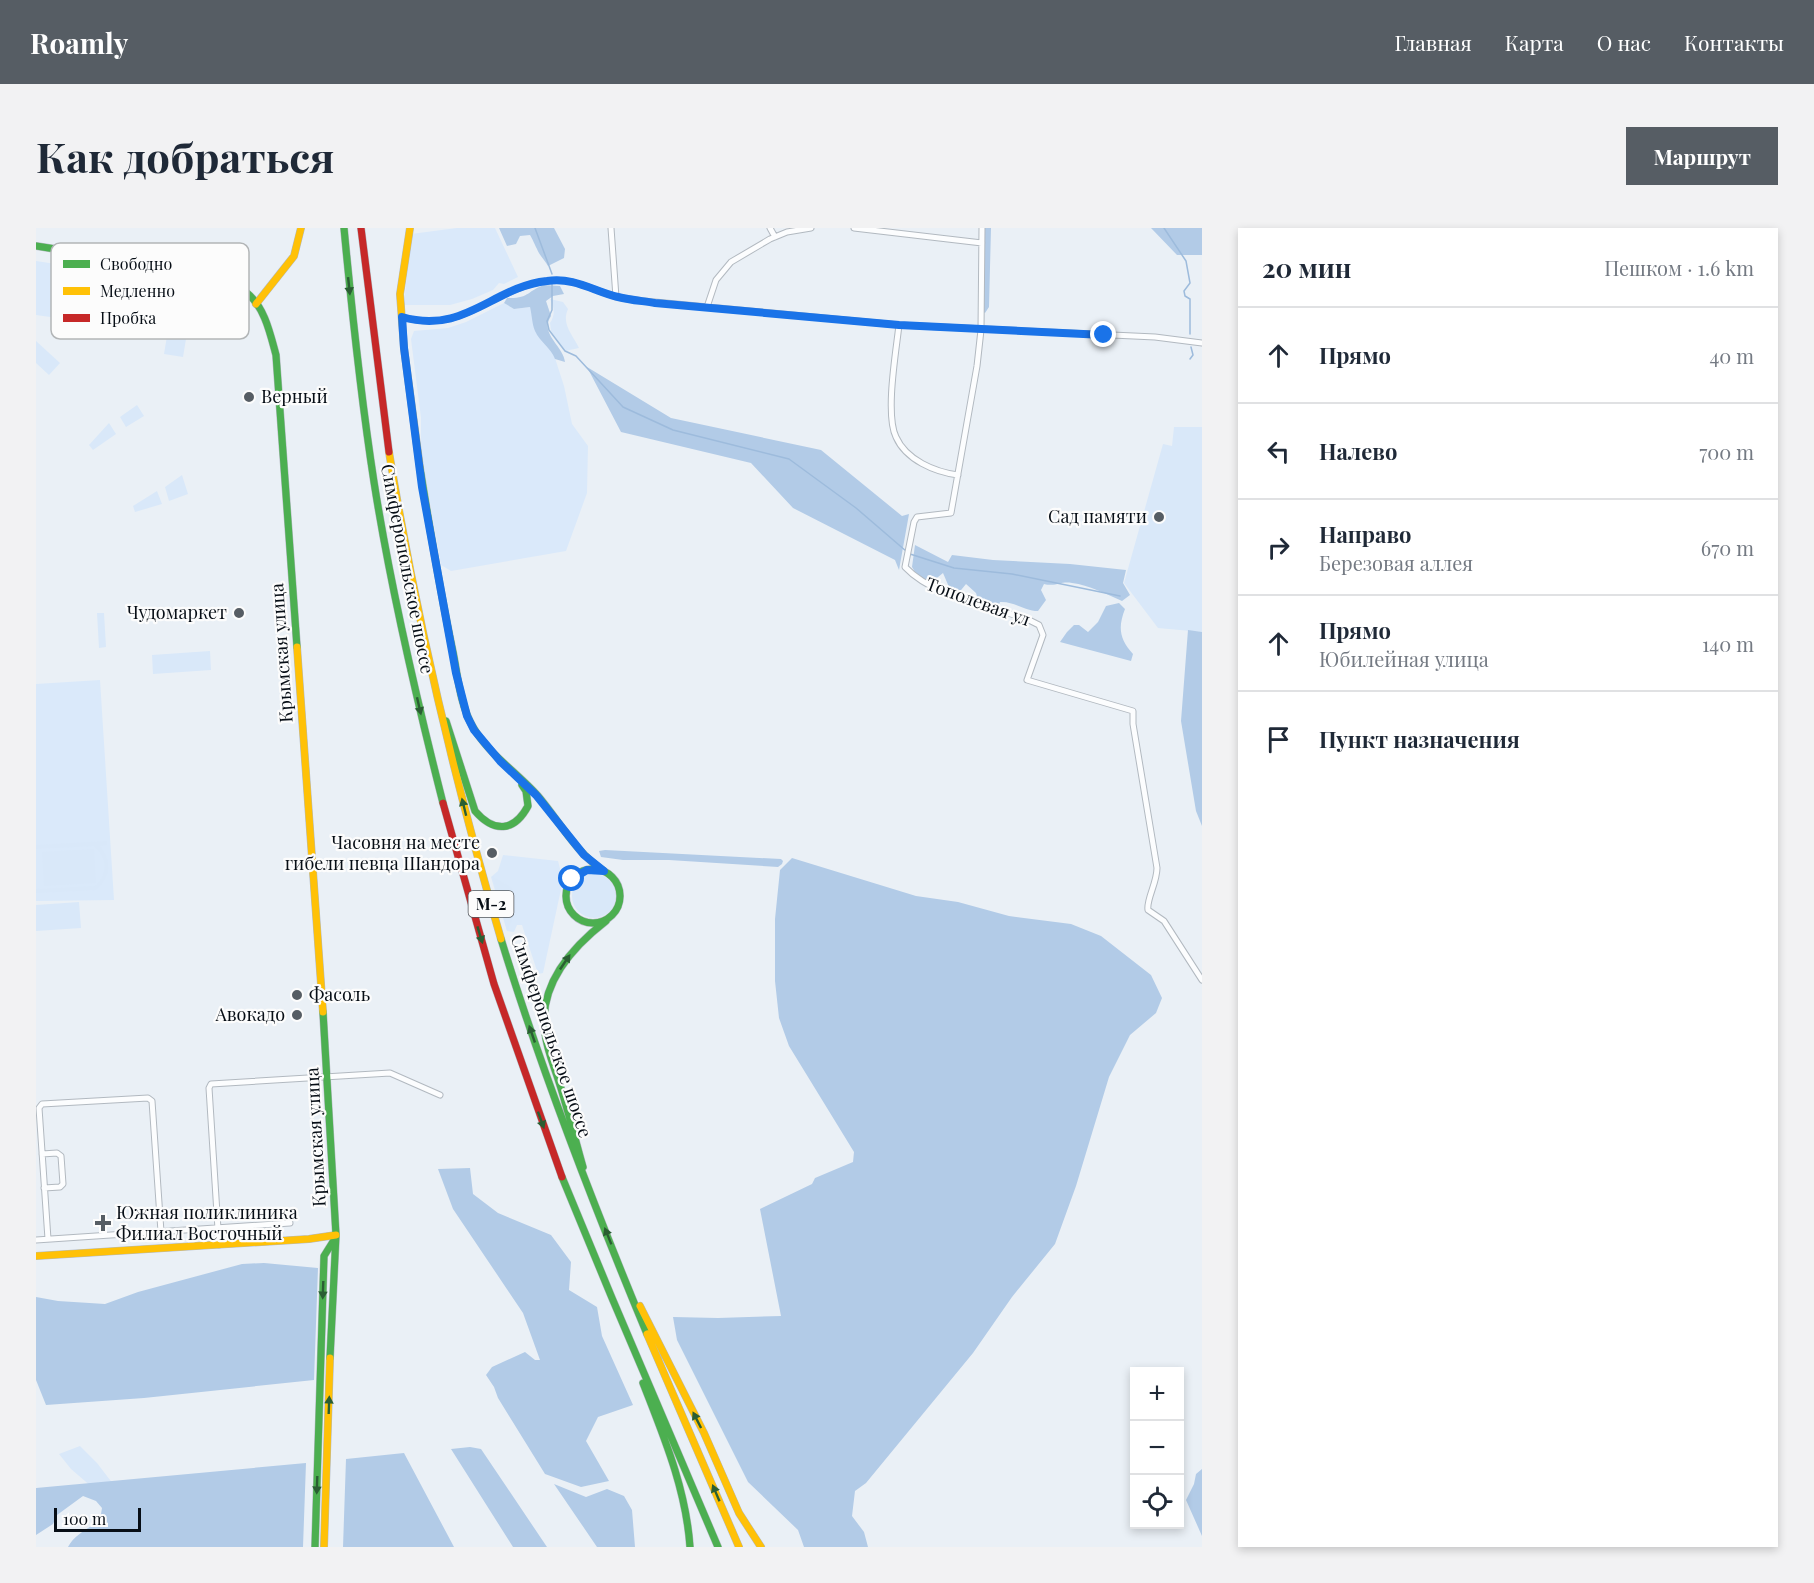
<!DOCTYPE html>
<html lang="ru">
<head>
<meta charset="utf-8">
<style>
	body { margin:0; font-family:"Playfair Display",serif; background:#f2f2f3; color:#1f2937 }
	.controls { position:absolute; right:18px; bottom:18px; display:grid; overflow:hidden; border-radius:0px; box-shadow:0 3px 9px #0003 }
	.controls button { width:54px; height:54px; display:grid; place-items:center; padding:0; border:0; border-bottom:2px solid #e0e1e3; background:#fff; color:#1f2937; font:30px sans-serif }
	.scale { position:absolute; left:18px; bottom:15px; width:87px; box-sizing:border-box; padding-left:6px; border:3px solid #070e16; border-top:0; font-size:16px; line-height:21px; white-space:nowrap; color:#070e16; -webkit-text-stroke:4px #fcfcfc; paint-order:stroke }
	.stop { position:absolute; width:18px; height:18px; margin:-14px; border:4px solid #1a73e8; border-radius:50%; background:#fff }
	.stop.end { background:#1a73e8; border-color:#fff; box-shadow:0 2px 6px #0008 }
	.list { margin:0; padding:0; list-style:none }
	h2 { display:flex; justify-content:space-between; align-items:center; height:78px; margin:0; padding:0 24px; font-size:26px }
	h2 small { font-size:20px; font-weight:400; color:#747a83 }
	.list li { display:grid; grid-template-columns:39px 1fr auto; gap:18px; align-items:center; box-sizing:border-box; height:96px; padding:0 24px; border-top:2px solid #e0e1e3 }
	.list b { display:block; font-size:22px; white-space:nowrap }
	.list p { margin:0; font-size:20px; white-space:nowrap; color:#747a83 }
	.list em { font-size:20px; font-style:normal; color:#747a83 }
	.icon { flex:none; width:33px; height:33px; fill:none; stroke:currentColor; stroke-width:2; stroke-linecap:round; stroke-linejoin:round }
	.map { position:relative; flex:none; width:1166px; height:1319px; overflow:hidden; border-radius:0px }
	header { display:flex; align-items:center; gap:36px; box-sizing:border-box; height:84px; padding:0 30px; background:#565d64; color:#fff }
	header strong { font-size:28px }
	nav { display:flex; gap:33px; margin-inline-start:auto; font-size:21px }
	.intro { display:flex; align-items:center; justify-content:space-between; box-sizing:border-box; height:144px; padding:0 36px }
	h1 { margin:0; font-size:42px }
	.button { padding:15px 27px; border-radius:0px; background:#565d64; color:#fff; font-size:21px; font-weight:700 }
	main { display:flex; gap:36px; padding:0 36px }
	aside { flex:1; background:#fff; border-radius:0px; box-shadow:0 3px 9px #0003 }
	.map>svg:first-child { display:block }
	.built { fill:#dae9fa }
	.green { fill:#d9e8f9 }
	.forest { fill:#b2cbe7 }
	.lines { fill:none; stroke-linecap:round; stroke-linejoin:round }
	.stream { stroke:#9dbbdc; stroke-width:1.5 }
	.street-casing { stroke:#b2b9c0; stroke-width:7 }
	.fast-casing { stroke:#b2b9c0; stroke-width:8 }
	.slow-casing { stroke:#b2b9c0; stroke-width:8 }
	.jam-casing { stroke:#b2b9c0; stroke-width:8 }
	.street { stroke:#fcfdfe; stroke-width:5 }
	.fast { stroke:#4caf50; stroke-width:7 }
	.slow { stroke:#ffc107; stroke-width:7 }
	.jam { stroke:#c62828; stroke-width:7 }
	.oneway { fill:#2a5e33 }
	.route { stroke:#1a73e8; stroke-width:8 }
	.poi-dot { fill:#565d64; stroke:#fcfcfc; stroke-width:2 }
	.labels { text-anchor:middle; stroke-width:4.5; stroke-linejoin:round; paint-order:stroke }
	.shield { fill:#fcfcfc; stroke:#50555b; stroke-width:1.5 }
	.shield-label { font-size:16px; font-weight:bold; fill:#070e16 }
	.poi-label { font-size:18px; fill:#070e16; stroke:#fcfcfc; text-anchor:end }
	.street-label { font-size:18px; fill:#070e16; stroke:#fcfcfc }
	.key { fill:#fcfcfc; stroke:#b2b5b7; stroke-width:1.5 }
	.key-label { font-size:16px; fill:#070e16 }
</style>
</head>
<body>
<header>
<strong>Roamly</strong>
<nav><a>Главная</a><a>Карта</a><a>О нас</a><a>Контакты</a></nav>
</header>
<div class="intro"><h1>Как добраться</h1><a class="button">Маршрут</a></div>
<main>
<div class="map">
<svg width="1166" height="1319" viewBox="0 0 1166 1319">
	<rect width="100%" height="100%" fill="#eaf0f6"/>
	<path class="built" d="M 421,0 L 459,0 L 482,49 L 468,56 L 463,55 L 457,62 L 436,71 L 414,77 L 368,77 L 375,6 Z
		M 0,33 L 66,43 L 58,95 L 0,87 Z
		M 468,75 L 478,81 L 494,79 L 510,118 L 517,124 L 528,158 L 536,196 L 552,218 L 551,265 L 530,323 L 415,343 L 405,337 L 385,223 L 385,190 L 375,111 L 378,103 L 412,100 L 430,94 Z
		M 64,452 L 78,672 L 0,673 L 0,456 Z
		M 467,627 L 522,633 L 527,652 L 507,745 L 502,746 L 486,697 L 481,697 L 478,704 L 471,703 L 455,649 L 462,643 Z"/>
	<path class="green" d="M 514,71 L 527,74 L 532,81 C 525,96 537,107 543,120 L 529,123 L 515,103 L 514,95 C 519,87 519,80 514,71 Z
		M 131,108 L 150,111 L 147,129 L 128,126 Z
		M 0,113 L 24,135 L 13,147 L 0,135 Z
		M 101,177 L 108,188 L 90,199 L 84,189 Z
		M 73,195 L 80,206 L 57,222 L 53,217 Z
		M 1138,199 L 1166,199 L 1166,404 L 1122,400 L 1088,355 L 1127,216 L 1136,218 Z
		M 146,247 L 152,266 L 133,273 L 129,259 Z
		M 121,263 L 126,276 L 99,284 L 97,278 Z
		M 61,385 L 68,385 L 70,419 L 63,420 Z
		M 174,423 L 175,442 L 117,446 L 116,427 Z
		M 71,613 L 71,617 L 64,618 C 76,632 75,650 60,662 L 0,665 L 0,661 L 59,658 C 72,646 72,629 57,618 L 0,621 L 0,617 Z
		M 58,621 L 60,655 L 8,658 L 6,624 Z
		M536 668a22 22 0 1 1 44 0a22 22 0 1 1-44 0Z
		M 456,648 L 476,660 C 482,680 480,684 471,703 Z
		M 43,674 L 45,700 L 0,703 L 0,677 Z
		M 44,1218 L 61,1235 L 84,1265 L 64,1266 L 35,1241 L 23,1226 Z"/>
	<path class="forest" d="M 463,0 L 518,0 L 529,21 L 528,30 L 512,38 C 509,32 503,27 501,21 C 498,15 497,12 494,7 L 484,8 L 480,16 L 471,18 Z
		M 944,0 L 955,0 L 953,79 L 949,85 L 945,82 Z
		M 1115,0 L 1166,0 L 1166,27 L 1141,27 Z
		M 508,57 L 524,58 L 528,66 L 517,68 L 510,73 L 515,88 C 503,106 527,117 529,134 L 519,131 C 515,120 504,114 499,103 C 496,96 496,87 494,79 L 478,81 L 468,75 L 471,70 C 493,71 491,63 508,57 Z
		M 551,139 L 635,190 L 785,222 L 866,288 L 873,286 L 863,342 L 859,332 L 757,280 L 715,235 L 585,204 Z
		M 879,317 L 912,334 L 916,327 L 957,332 L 1034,336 L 1090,342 L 1087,355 L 1094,367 L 1086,373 C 1070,366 1053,357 1036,355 C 1024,353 1021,359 1008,356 L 1005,362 L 1010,372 L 1002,383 C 988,383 978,373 964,374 L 961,381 L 943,375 L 940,365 L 930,356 L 921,367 L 916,366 L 907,345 L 896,354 L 882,349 L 876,339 Z
		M 1083,375 L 1089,381 C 1082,399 1083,411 1097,426 L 1095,433 L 1024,414 L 1031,404 L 1038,397 L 1043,397 L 1052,404 L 1062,394 L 1070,378 Z
		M 1152,402 L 1166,404 L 1166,598 L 1160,583 L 1145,493 Z
		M 569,622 L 745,631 L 747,633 L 746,636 L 742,639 L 633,632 L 587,632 L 565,629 L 563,623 Z
		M 756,630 L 880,668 L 922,674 L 973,688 L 1035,696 L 1065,708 L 1115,747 L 1126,770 L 1120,785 L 1094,807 L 1073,849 L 1040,958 L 1019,1016 L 976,1069 L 937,1125 L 830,1255 L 819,1263 L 816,1288 L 828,1304 L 832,1319 L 768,1319 L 762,1302 L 712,1254 L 641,1112 L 637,1089 L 682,1090 L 745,1088 L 724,981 L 776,956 L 779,950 L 817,934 L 818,924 L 753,818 L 743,790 L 739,753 L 739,691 L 744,642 Z
		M 434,940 L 437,966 L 462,985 L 515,1007 L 535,1034 L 533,1062 L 561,1079 L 566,1108 L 597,1177 L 562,1189 L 550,1213 L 573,1253 L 545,1259 L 509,1246 L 462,1170 L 458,1159 L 450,1147 L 456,1139 L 489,1124 L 499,1132 L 504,1132 L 487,1085 L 417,981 L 402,941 Z
		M 228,1035 L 282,1040 L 278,1152 L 108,1170 L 10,1177 L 0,1152 L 0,1069 L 22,1073 L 69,1076 L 102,1064 L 206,1036 Z
		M 434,1219 L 445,1221 L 511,1319 L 477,1319 L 415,1221 Z
		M 368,1225 L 418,1319 L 307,1319 L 310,1231 Z
		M 270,1235 L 267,1319 L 32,1319 C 38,1307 53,1300 64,1292 L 66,1280 L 60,1273 L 47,1268 L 21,1287 L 17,1296 L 0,1307 L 0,1260 Z
		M 1166,1241 L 1166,1308 L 1150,1272 L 1158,1256 L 1160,1246 Z
		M 518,1256 L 550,1269 L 571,1261 L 588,1268 L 596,1282 L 599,1319 L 561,1319 Z"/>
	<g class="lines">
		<path class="stream" d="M 499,0 L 516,46
			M 1128,0 L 1150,33 L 1154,55 L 1148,63 L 1149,68 L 1154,71 L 1154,106
			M 516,56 L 516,82 L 511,93 L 513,102 L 529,123 L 540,128 L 587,179 L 637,202 L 753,231 L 820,280 L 870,323
			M 1154,131 L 1157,127 L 1155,119
			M 874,326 L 918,340 L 976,346 L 1084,368"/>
		<g class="street-casing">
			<path id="street" d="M 575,0 L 580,69
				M 734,0 L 739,9
				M 818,0 L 946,15
				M 946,0 L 945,102 L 941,138 L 915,285 L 881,289 L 878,294 L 869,339 C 897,369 953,378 991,391 L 1003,397 L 1007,407 L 991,452 L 1097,483 L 1097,496 L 1121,640 C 1121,655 1110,672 1112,682 L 1128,693 L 1166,752
				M 671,79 L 680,52 L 695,34 L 734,11 L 751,4 L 775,0
				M 366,89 C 429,107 456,60 511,53 C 539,49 557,63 582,69 C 594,72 607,73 619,74 L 863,97 L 1119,109 L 1166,115
				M 863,97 C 860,124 849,186 860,209 C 870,232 899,244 922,247
				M 6,926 L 21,925 L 25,928 L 27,956 L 24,959 L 8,960
				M 12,1011 L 3,880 L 6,876 L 112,870 L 116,873 L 125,1004
				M 0,1012 L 254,995
				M 183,1017 L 173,860 L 175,856 L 354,845 L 404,867"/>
		</g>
		<g class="fast-casing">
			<path id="fast" d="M 308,0 C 316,85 325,170 338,254 C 355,362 380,469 407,575
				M 0,18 C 29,23 58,27 87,30 C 128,36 178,37 211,65 C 229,80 234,105 240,127 L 261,419
				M 384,240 C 394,302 404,363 417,424 C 422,449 424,477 437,499 C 453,527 481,544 502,568 C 524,594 539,624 568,643
				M 410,493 L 439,583 C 458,605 478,604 492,578 L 490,563 L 486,557
				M530 668a27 27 0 1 1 54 0a27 27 0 1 1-54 0Z
				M 465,711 C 506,845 557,976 611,1106
				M 287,784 L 300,1007 L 294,1130
				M 547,939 C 539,911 532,882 523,854 C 518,838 511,822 509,805 C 502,758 535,720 570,693
				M 526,949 L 576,1070 L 682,1319
				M 607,1155 C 628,1209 650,1261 654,1319
				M 279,1319 L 288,1028 L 298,1012"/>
		</g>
		<g class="slow-casing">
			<path id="slow" d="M 374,0 L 364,66 L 368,120 L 384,240
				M 220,76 L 258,28 L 265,0
				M 353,224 C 380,389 418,551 465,711
				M 261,419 L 287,784
				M 0,1028 L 273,1011 L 300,1007
				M 604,1078 L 668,1205 L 703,1285 L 725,1319
				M 611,1106 L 703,1319
				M 288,1319 L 294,1130"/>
		</g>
		<g class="jam-casing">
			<path id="jam" d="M 325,0 L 353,224
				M 407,575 L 458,756 L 526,949"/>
		</g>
		<use href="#street" class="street"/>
		<use href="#fast" class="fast"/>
		<use href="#slow" class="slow"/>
		<use href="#jam" class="jam"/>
	</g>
	<defs><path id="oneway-solid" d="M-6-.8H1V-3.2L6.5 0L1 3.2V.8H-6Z" transform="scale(1.5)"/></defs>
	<g class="oneway">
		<use href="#oneway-solid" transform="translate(313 58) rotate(84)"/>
		<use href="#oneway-solid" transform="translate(383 478) rotate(77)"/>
		<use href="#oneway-solid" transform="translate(428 579) rotate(-104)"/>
		<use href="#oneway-solid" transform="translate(444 707) rotate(73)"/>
		<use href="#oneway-solid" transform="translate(529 734) rotate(-56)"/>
		<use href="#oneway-solid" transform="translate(496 806) rotate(-109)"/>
		<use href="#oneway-solid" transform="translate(505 892) rotate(70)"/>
		<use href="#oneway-solid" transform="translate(572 1008) rotate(-112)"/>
		<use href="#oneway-solid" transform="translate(287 1062) rotate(92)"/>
		<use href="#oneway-solid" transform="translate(293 1177) rotate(-88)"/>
		<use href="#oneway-solid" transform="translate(661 1192) rotate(-117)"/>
		<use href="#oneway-solid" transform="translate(281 1257) rotate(92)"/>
		<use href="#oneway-solid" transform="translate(680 1265) rotate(-113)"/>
	</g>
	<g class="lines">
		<path class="route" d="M 536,651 L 551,642 L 568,643 L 548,627 L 500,567 L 464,533 L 438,502 L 431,488 L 420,445 L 386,259 L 368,120 L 366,89 C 429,107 456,59 511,53 C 539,49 557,63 582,69 C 594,72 607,73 619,75 L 863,97 L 1068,107"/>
	</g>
	<g class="poi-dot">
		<circle cx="213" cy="169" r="6"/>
		<circle cx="1123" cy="289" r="6"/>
		<circle cx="203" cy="385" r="6"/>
		<circle cx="456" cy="625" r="6"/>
		<circle cx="261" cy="767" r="6"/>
		<circle cx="261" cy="787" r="6"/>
		<path d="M64 986h6v6h6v6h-6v6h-6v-6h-6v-6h6z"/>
	</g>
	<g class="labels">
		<rect class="shield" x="432.5" y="663" width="45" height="26" rx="4.5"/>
		<g class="shield-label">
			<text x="455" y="682">М-2</text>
		</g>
		<g class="poi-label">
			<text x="225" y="175" text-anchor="start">Верный</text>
			<text x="1111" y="295">Сад памяти</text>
			<text x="191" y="391">Чудомаркет</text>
			<text x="444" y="621">Часовня на месте<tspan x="444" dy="21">гибели певца Шандора</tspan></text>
			<text x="273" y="773" text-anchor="start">Фасоль</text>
			<text x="249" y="793">Авокадо</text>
			<text x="80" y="991" text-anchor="start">Южная поликлиника<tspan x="80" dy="21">Филиал Восточный</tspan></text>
		</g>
		<g class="street-label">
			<text transform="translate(371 341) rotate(79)" y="6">Симферопольское шоссе</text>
			<text transform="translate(942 374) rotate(20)" y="6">Тополевая ул</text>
			<text transform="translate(246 425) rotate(-94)" y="6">Крымская улица</text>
			<text transform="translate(515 808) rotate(71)" y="6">Симферопольское шоссе</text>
			<text transform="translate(280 909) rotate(-93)" y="6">Крымская улица</text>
		</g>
	</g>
	<rect x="15" y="15" width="198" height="96" rx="9" class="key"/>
	<rect x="27" y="32" width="27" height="8" fill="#4caf50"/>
	<rect x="27" y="59" width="27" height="8" fill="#ffc107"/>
	<rect x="27" y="86" width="27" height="8" fill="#c62828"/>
	<g class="key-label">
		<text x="64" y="42">Свободно</text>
		<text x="64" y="69">Медленно</text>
		<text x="64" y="96">Пробка</text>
	</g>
</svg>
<div class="controls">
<button>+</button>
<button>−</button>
<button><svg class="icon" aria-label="locate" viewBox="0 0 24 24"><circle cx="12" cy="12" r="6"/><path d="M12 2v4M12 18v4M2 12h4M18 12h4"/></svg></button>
</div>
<div class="scale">100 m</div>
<div class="stop" style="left:536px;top:651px"></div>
<div class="stop end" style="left:1068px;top:107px"></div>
</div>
<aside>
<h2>20 мин<small>Пешком · 1.6 km</small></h2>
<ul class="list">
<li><svg class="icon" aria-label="ahead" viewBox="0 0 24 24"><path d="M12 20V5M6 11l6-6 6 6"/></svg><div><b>Прямо</b></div><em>40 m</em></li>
<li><svg class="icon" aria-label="left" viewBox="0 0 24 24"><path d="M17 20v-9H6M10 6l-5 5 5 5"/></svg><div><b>Налево</b></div><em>700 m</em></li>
<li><svg class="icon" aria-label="right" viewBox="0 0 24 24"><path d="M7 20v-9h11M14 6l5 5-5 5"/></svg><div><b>Направо</b><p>Березовая аллея</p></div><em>670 m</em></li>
<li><svg class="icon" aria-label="ahead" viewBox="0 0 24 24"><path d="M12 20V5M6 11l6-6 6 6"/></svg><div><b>Прямо</b><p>Юбилейная улица</p></div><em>140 m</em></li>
<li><svg class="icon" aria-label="arrive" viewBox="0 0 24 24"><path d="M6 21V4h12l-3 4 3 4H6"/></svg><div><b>Пункт назначения</b></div></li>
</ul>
</aside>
</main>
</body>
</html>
